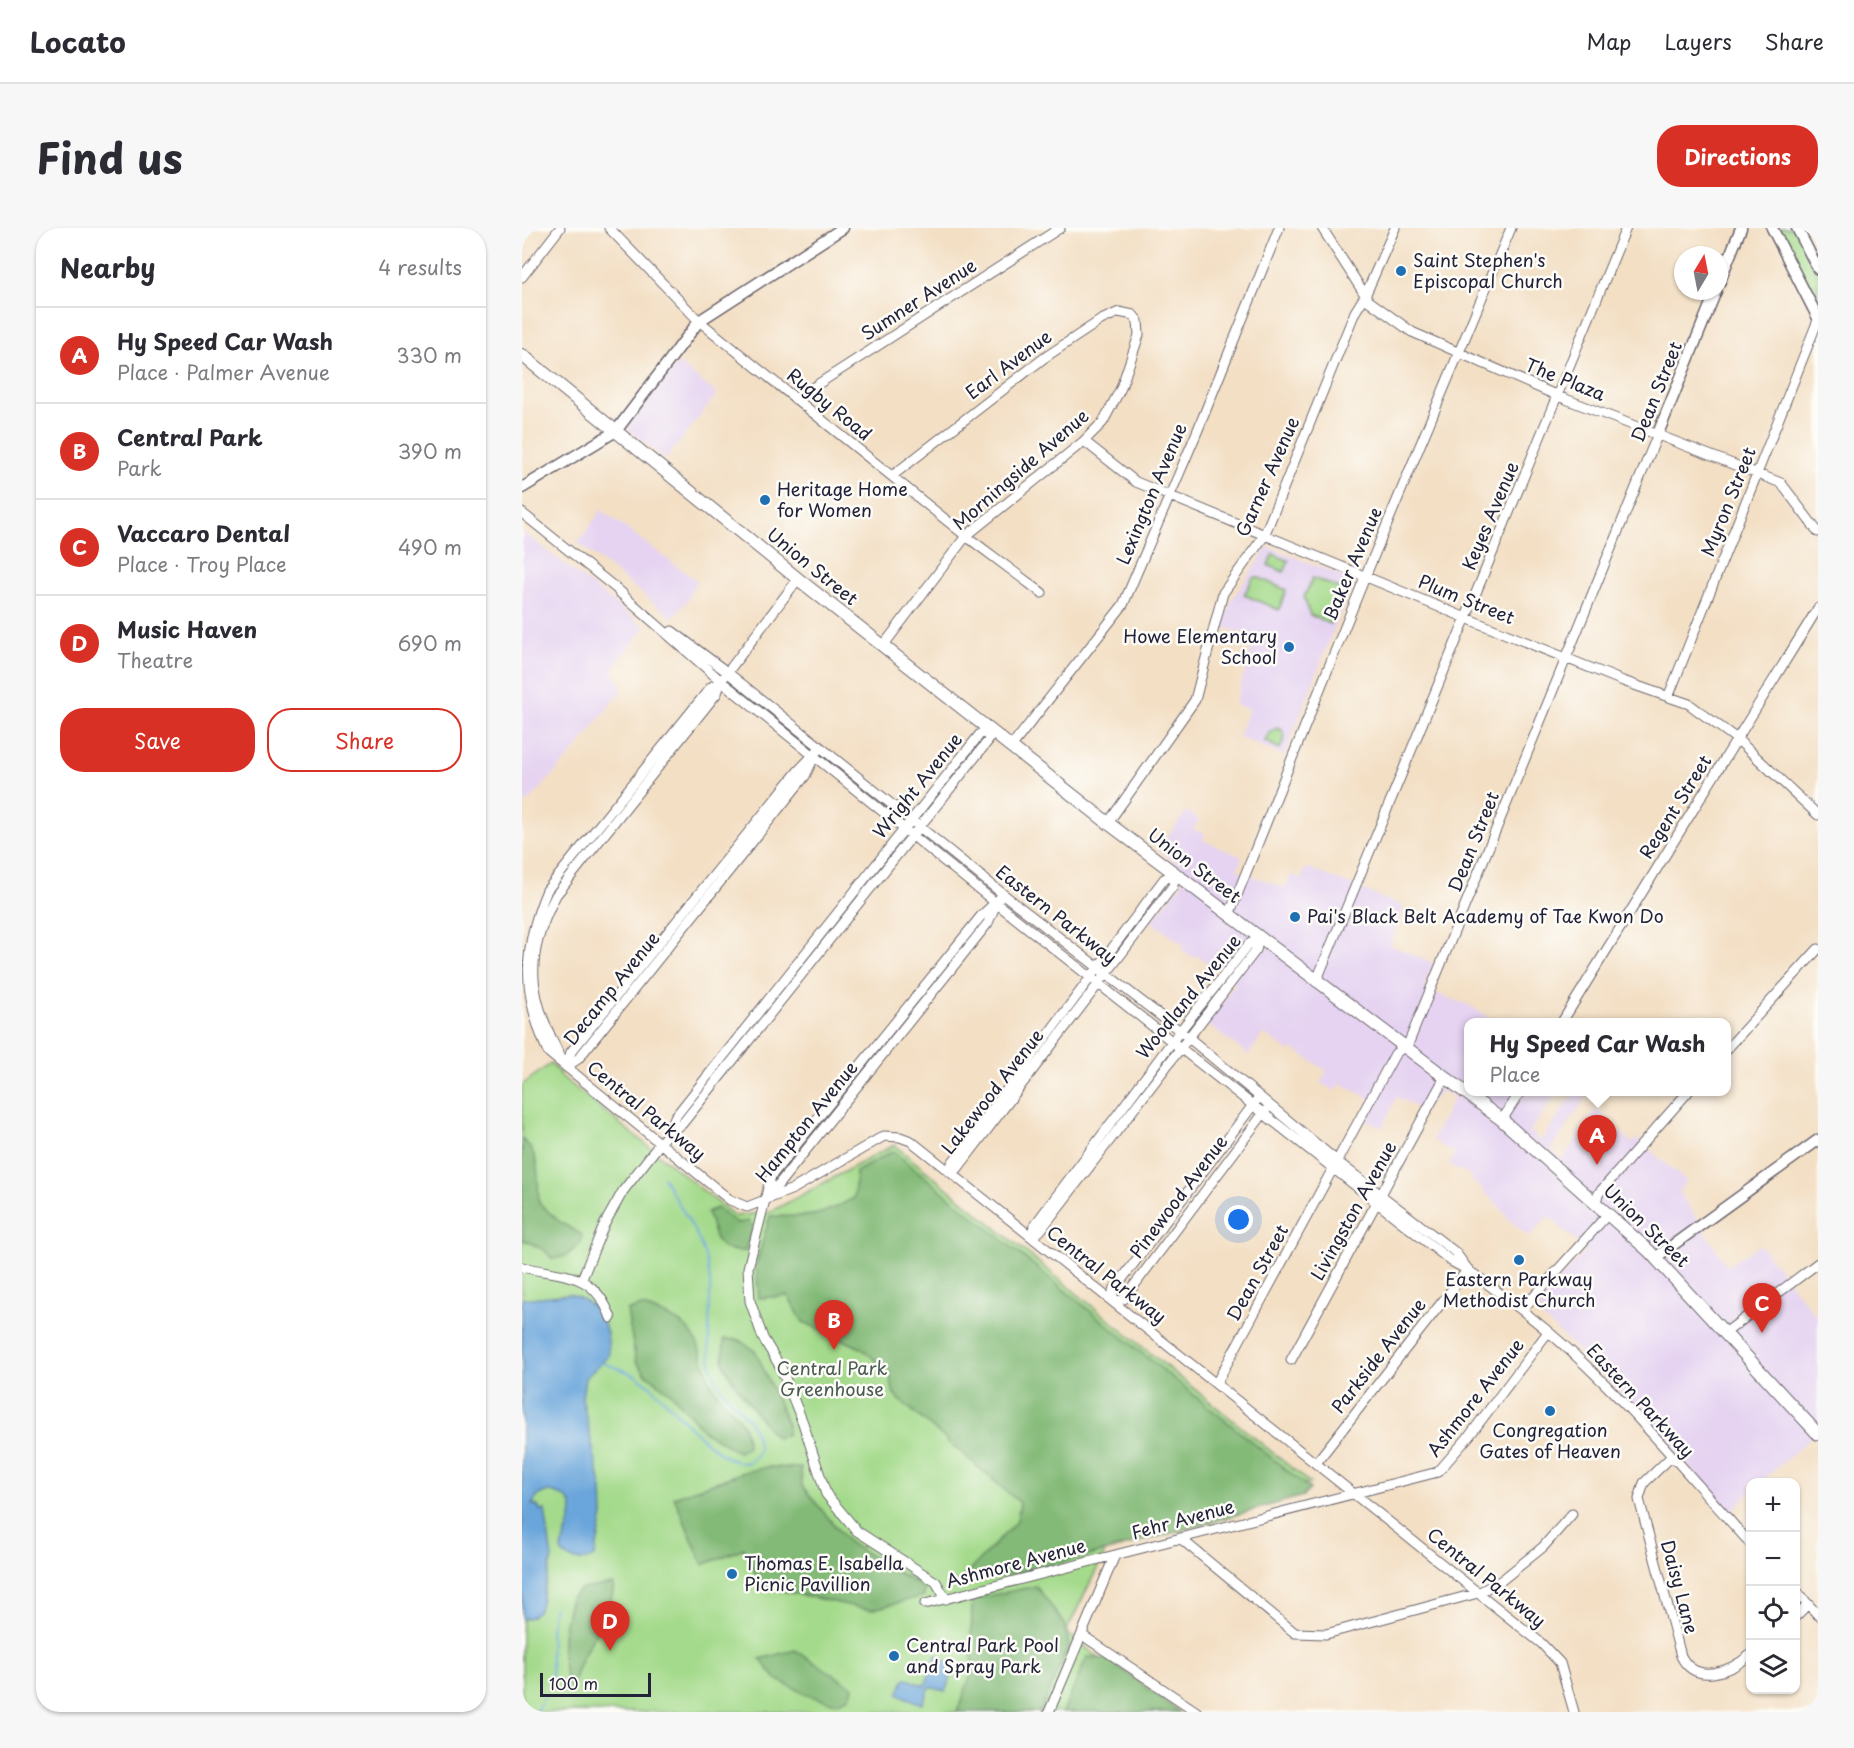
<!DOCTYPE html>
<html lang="en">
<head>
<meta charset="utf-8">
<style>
	body { margin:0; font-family:"Playpen Sans",sans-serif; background:#f7f7f7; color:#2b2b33 }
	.controls { position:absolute; right:18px; bottom:18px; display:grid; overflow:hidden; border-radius:12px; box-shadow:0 2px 4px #0004 }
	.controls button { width:54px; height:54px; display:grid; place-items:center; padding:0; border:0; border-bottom:2px solid #e1e1e2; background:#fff; color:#2b2b33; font:30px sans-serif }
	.compass { position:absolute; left:1152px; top:18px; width:54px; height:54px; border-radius:50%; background:#fff; box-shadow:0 2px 4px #0004; rotate:10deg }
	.scale { position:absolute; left:18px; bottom:15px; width:111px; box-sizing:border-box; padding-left:6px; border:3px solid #22223b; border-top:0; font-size:16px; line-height:21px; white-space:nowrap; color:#22223b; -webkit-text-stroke:4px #fdfcf7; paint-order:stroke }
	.you { position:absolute; left:717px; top:992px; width:21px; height:21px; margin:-15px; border:4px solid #fff; border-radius:50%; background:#1a73e8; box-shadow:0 0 0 9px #1a73e833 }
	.badge { display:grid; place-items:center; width:39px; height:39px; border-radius:50%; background:#d93025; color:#fff; font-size:20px; font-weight:700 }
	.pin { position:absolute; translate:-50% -50px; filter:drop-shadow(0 2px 3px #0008) }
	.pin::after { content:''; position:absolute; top:32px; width:21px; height:18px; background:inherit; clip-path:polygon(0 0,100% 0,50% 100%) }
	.popup { position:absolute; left:942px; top:790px; width:267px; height:78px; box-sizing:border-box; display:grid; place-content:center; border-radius:12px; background:#fff; filter:drop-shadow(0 2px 4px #0005); font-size:20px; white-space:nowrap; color:#7c7c81 }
	.popup b { font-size:22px; color:#2b2b33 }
	.popup::after { content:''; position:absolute; left:50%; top:100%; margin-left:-12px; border:12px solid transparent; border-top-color:#fff }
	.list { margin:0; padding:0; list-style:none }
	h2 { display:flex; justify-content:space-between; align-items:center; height:78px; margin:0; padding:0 24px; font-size:26px }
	h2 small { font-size:20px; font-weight:400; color:#7c7c81 }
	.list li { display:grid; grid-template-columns:39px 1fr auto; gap:18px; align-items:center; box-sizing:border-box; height:96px; padding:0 24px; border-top:2px solid #e1e1e2 }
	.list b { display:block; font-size:22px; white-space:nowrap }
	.list p { margin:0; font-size:20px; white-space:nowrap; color:#7c7c81 }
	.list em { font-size:20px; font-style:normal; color:#7c7c81 }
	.actions { display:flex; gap:12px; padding:18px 24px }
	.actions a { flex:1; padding:14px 0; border:2px solid #d93025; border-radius:24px; text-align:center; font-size:21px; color:#d93025 }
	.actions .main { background:#d93025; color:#fff }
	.icon { flex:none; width:33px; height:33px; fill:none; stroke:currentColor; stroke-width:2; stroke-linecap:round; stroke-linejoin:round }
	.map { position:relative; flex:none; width:1296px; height:1484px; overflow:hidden; border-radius:24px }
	header { display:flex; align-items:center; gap:36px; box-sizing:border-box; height:84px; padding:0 30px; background:#fff; border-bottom:2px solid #e1e1e2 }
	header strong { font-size:28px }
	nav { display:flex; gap:33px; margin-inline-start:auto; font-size:21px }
	.intro { display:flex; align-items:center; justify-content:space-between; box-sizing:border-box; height:144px; padding:0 36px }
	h1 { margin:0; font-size:42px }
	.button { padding:15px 27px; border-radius:24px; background:#d93025; color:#fff; font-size:21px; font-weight:700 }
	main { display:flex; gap:36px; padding:0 36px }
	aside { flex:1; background:#fff; border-radius:24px; box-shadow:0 2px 4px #0004 }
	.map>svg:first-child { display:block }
	.built { fill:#e5d3f1 }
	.green { fill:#a4da8b; stroke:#637e63; stroke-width:1.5 }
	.forest { fill:#83ba77; stroke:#526e59; stroke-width:1.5 }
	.water { fill:#6aa6db; stroke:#46648b; stroke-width:1.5 }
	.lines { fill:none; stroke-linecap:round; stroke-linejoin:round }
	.stream { stroke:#6aa6db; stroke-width:2 }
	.minor-casing { stroke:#6b646b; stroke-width:11 }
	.tertiary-casing { stroke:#6b646b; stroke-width:13 }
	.secondary-casing { stroke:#6b646b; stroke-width:14 }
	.minor { stroke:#fff; stroke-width:9 }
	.tertiary { stroke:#fff; stroke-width:10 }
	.secondary { stroke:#fff; stroke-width:12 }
	.poi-dot { fill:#1f6fb2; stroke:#fdfcf7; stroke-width:2 }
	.labels { text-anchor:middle; stroke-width:5; stroke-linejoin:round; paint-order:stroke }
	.poi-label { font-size:18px; fill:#22223b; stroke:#fdfcf7; text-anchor:start }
	.street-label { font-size:18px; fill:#22223b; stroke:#fdfcf7 }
	.park-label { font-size:18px; fill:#495953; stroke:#fdfcf7 }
</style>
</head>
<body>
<header>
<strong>Locato</strong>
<nav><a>Map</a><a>Layers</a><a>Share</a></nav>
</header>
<div class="intro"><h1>Find us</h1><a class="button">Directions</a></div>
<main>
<aside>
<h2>Nearby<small>4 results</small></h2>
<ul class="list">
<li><span class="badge">A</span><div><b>Hy Speed Car Wash</b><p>Place · Palmer Avenue</p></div><em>330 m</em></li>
<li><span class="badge">B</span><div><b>Central Park</b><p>Park</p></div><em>390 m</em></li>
<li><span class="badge">C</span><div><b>Vaccaro Dental</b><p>Place · Troy Place</p></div><em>490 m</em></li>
<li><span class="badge">D</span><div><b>Music Haven</b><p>Theatre</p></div><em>690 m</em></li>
</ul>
<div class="actions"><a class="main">Save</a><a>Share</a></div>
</aside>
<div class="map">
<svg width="1296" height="1484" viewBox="0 0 1296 1484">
	<rect width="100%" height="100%" fill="#fdfcf7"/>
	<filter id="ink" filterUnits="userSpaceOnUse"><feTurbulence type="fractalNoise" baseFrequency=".0167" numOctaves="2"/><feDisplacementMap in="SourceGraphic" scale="12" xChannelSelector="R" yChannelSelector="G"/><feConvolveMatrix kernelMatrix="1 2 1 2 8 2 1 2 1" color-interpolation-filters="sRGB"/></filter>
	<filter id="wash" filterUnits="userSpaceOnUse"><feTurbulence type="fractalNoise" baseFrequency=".008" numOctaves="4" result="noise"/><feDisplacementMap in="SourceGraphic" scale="24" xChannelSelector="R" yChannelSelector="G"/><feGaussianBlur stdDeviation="1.35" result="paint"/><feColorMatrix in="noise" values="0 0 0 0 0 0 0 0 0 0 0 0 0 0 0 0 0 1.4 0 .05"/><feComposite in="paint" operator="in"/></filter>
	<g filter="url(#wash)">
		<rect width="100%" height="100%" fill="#f3dfc4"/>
		<path class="built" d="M 156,135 L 195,166 L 144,231 L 104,200 Z
			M 79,282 L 175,353 L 168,364 L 167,370 L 151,390 L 56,315 Z
			M 0,303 L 123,399 L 92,439 L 91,446 L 101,460 L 55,520 L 8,572 L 0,575 Z
			M 746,319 L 831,352 L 762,528 L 716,509 L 727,481 L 713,477 L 733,408 L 701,399 L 709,373 Z
			M 664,583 L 677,592 L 671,601 L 683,606 L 681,612 L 720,629 L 715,642 L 763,660 L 769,647 L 779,651 L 784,639 L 882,679 L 868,717 L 911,735 L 901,761 L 947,777 L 973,794 L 946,794 L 946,864 L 1036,864 L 1008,903 L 1019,913 L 1053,864 L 1066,867 L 1029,921 L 1040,932 L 1074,881 L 1110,915 L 1115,911 L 1164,953 L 1157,963 L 1205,1038 L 1238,1017 L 1296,1090 L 1296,1203 L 1239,1254 L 1228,1254 L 1228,1264 L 1208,1284 L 1073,1138 L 1019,1088 L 1018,1074 L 1064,1022 L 1027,988 L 1007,1009 L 984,989 L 985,987 L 950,952 L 951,949 L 927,937 L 933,925 L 910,912 L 932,869 L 920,862 L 901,882 L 875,869 L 860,900 L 845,892 L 855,874 L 819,856 L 813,863 L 799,855 L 805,843 L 771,821 L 768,824 L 741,805 L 727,827 L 684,796 L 714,755 L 689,735 L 688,737 L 675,727 L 672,730 L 659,721 L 662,717 L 629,694 L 667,646 L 636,622 Z"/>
		<path class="green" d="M 1255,0 L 1273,0 L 1296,47 L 1296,74 L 1288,65 Z
			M 751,326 L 767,333 L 762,344 L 746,337 Z
			M 735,349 L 764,362 L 757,382 L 722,367 L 731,350 Z
			M 791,350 L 817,360 L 821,368 L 808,396 L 788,387 L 782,369 Z
			M 755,500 L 760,502 L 763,509 L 758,521 L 743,513 L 747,505 Z
			M 29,835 L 40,849 L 213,988 L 248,984 L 372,917 L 788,1255 L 596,1298 L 544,1404 L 646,1484 L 0,1484 L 0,857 Z"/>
		<path class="forest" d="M 0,911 C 20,926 15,952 17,975 L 38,994 L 60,1007 L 58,1016 L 44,1028 L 31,1031 L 22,1022 L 0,1011 Z
			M 371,923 L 788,1261 L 781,1268 C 666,1300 553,1336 435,1356 L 495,1293 L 498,1275 L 372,1167 L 367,1144 L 339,1120 L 281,1094 L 266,1068 L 237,1070 L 234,1037 L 248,988 C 291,989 294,990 332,970 L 334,944 Z
			M 195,980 L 215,995 L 227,993 L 231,999 L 223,1023 C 191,1024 195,1011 185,984 Z
			M 119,1078 C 133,1083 155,1090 166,1101 C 180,1116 181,1139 190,1157 C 204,1182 226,1187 225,1220 L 216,1224 L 183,1204 L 151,1167 L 124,1146 L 114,1133 L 105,1083 Z
			M 202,1111 L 217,1112 L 234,1124 L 266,1197 L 265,1207 L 255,1210 C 246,1202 205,1147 202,1136 C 200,1129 202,1118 202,1111 Z
			M 246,1239 L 279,1240 L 280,1258 L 327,1315 L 402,1360 L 402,1368 L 348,1382 L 239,1358 L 222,1320 L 181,1337 L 152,1269 L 222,1244 Z
			M 92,1356 C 88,1400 54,1420 50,1465 C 35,1435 40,1402 49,1370 L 60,1361 Z
			M 514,1358 L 542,1395 L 547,1418 L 518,1484 L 435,1484 L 452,1439 L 449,1423 L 450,1371 Z
			M 273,1422 L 331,1459 L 328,1469 L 314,1475 L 285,1467 L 254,1451 L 238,1431 Z
			M 565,1429 L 586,1431 L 658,1484 L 541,1484 Z"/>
		<path class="water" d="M 47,1066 C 78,1075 87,1097 87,1128 L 63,1150 L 60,1170 L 80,1262 L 81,1288 L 73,1328 C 63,1336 46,1333 39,1323 C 42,1300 68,1271 28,1264 C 18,1263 15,1269 10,1277 L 16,1278 L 18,1283 L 23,1282 L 30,1331 L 17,1382 L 9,1389 L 0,1391 L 0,1071 Z
			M 414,1427 L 434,1438 L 423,1463 L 408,1459 L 400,1476 L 376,1466 L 383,1450 L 403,1458 Z"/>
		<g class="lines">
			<path class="stream" d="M 80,1135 C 97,1140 113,1145 126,1156 C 142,1168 209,1254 231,1231 C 236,1226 238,1222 236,1215 C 230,1183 202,1173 192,1147 C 183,1125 189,1082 188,1056 C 185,1011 161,987 141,949
				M 30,1457 L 28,1404 L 32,1379
				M 13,1484 L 23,1468"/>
		</g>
	</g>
	<g filter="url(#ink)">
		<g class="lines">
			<g class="minor-casing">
				<path id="minor" d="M 87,0 L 177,93 L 444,308 L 520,365
					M 800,0 L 847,73 L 890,104 L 1036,168 L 1259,255 L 1296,304
					M 0,49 L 38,0
					M 273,171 L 538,0
					M 562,213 L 614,254 L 944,390 L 1101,453 L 1167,476 L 1216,512 L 1296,587
					M 0,285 L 101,366
					M 96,363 L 199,453 L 474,675 L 929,1033 C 953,1045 972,1061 993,1077 C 1083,1144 1153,1233 1228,1315
					M 150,403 L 205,444 L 481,666 L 667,810 L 816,934 L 933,1024 L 944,1039
					M 361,418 L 444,308 L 562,213 L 581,194 L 599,160 L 617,107 L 616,93 L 611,87 L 597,84 L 579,92 L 522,130 L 370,248
					M 199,453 L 189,459 L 25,662 C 0,721 0,765 26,824 L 208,972 L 225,979 L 271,961 L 362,908 L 378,909 L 389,913 L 1019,1415 L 1038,1435 L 1052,1484
					M 1147,467 L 1296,92
					M 489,519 L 601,377 L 675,204 L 757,0
					M 586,595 L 673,472 L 701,365 L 742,308 L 833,84 L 843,68 L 873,0
					M 707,687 L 843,349 L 989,0
					M 794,754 L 1104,0
					M 1040,794 L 1296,380
					M 1204,822 L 1296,721
					M 41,834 C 7,768 0,734 34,667 L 195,465 L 199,453 L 276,351
					M 44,839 L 49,824 L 276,543 L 296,522
					M 44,839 L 56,831 L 283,548 L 291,531
					M 734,873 L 591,1063 L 591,1074 L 602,1071 L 744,882
					M 980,892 L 998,864
					M 147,904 L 153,889 L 458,506 L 468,502
					M 428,944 L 436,940 L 651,658 L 652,646
					M 428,944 L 430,935 L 642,651 L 652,646
					M 244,972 L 466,695 L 473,678
					M 1074,973 L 1077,965 L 1166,864
					M 509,1008 L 512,998 L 658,803 L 727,716 L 737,711
					M 509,1008 L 518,1003 L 734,722 L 737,711
					M 0,1039 C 42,1049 71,1042 89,1090
					M 60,1051 L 82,997 L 101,963 L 147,904 L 160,896 L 466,513 L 468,502
					M 1000,1082 L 1086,986
					M 1203,1105 L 1296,1035
					M 769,1132 L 923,849
					M 695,1154 L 873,826 L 887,814 L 1135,208
					M 1149,1229 L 1122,1255 L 1117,1271 L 1159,1428 C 1174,1458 1209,1443 1228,1427
					M 794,1235 L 946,1041
					M 658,1310 L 773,1405 L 804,1406 L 956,1365 L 980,1352 L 1021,1319 L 1050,1286
					M 1274,1363 L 1296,1387
					M 424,1371 L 414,1354 L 335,1303 L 304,1266 L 281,1195 L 259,1140 L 241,1110 L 228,1073 L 226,1040 L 249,948 L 459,688 L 478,670
					M 403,1376 L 593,1327
					M 1274,1388 L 1286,1376
					M 560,1407 L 675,1484
					M 527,1484 L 593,1327 L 916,1244 L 948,1207 L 1026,1104"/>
			</g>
			<g class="tertiary-casing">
				<path id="tertiary" d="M 1250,0 L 1296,90
					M 1275,0 L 1296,41
					M 1197,55 L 1219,0
					M 1135,208 L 1194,63
					M 0,260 L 94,203 L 177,93 L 321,0
					M 1133,1030 L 1296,912"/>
			</g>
			<g class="secondary-casing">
				<path id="secondary" d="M 0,127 L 276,351 L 586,595 L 980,892 L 1127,1023 L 1296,1206"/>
			</g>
			<use href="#minor" class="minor"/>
			<use href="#tertiary" class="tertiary"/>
			<use href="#secondary" class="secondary"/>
		</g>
	</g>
	<g class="poi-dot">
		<circle cx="879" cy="43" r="6"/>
		<circle cx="243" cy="272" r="6"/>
		<circle cx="767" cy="419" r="6"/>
		<circle cx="773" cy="689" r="6"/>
		<circle cx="997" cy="1032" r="6"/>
		<circle cx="1028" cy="1183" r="6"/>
		<circle cx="210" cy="1346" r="6"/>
		<circle cx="372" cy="1428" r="6"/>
	</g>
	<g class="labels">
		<g class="poi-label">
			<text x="891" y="39">Saint Stephen's<tspan x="891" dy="21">Episcopal Church</tspan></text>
			<text x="255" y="268">Heritage Home<tspan x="255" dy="21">for Women</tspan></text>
			<text x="755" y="415" text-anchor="end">Howe Elementary<tspan x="755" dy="21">School</tspan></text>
			<text x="785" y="695">Pai's Black Belt Academy of Tae Kwon Do</text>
			<text x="997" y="1058" text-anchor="middle">Eastern Parkway<tspan x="997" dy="21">Methodist Church</tspan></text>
			<text x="1028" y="1209" text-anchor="middle">Congregation<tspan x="1028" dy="21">Gates of Heaven</tspan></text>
			<text x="222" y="1342">Thomas E. Isabella<tspan x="222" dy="21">Picnic Pavillion</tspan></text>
			<text x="384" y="1424">Central Park Pool<tspan x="384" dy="21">and Spray Park</tspan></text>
		</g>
		<g class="street-label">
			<text transform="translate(397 72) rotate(-33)" y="6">Sumner Avenue</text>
			<text transform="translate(487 137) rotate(-37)" y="6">Earl Avenue</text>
			<text transform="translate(1043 152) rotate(22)" y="6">The Plaza</text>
			<text transform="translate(1135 164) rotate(-68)" y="6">Dean Street</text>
			<text transform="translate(307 177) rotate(39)" y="6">Rugby Road</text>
			<text transform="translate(499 242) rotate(-41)" y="6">Morningside Avenue</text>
			<text transform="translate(746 249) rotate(-66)" y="6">Garner Avenue</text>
			<text transform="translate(630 266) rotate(-67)" y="6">Lexington Avenue</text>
			<text transform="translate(1207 274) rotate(-68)" y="6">Myron Street</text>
			<text transform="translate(969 288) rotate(-67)" y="6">Keyes Avenue</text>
			<text transform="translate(831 336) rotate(-67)" y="6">Baker Avenue</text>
			<text transform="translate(290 339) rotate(39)" y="6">Union Street</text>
			<text transform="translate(944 372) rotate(22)" y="6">Plum Street</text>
			<text transform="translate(396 558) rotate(-51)" y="6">Wright Avenue</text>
			<text transform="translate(1154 579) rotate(-58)" y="6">Regent Street</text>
			<text transform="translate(952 614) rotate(-68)" y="6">Dean Street</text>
			<text transform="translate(672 638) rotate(37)" y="6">Union Street</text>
			<text transform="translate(534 687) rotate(38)" y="6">Eastern Parkway</text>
			<text transform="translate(90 761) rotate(-51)" y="6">Decamp Avenue</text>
			<text transform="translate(667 769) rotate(-51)" y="6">Woodland Avenue</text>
			<text transform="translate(471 864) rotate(-52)" y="6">Lakewood Avenue</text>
			<text transform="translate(124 883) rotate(39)" y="6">Central Parkway</text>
			<text transform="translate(285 894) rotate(-51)" y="6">Hampton Avenue</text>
			<text transform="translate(657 969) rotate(-53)" y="6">Pinewood Avenue</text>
			<text transform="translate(832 983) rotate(-61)" y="6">Livingston Avenue</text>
			<text transform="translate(1124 998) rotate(44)" y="6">Union Street</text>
			<text transform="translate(736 1045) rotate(-61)" y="6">Dean Street</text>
			<text transform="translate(584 1047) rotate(38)" y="6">Central Parkway</text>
			<text transform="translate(857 1128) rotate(-52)" y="6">Parkside Avenue</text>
			<text transform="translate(954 1170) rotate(-52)" y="6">Ashmore Avenue</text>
			<text transform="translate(1118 1173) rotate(47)" y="6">Eastern Parkway</text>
			<text transform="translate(661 1292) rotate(-15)" y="6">Fehr Avenue</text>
			<text transform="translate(494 1336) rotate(-15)" y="6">Ashmore Avenue</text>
			<text transform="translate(964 1350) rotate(39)" y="6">Central Parkway</text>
			<text transform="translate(1157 1359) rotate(75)" y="6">Daisy Lane</text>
		</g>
		<g class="park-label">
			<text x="310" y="1147">Central Park<tspan x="310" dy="21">Greenhouse</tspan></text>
		</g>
	</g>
</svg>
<div class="controls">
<button>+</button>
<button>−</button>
<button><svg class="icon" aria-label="locate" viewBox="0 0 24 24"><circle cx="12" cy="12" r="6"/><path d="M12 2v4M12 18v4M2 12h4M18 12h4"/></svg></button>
<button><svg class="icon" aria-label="layers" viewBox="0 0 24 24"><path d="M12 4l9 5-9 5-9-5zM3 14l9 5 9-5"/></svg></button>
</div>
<svg class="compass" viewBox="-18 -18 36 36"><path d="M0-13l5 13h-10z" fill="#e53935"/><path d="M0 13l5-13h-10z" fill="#7c7c81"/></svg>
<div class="scale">100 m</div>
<div class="you"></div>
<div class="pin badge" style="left:1075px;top:937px">A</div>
<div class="popup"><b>Hy Speed Car Wash</b>Place</div>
<div class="pin badge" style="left:312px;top:1122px">B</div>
<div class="pin badge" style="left:1240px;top:1105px">C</div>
<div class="pin badge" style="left:88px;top:1423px">D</div>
</div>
</main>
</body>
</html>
